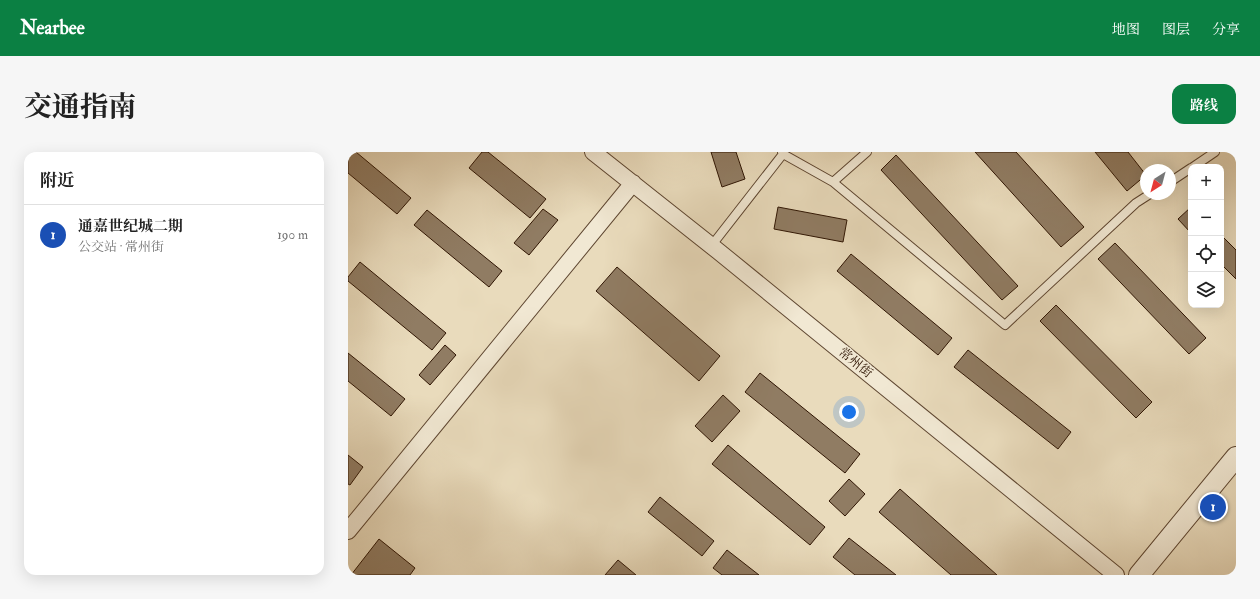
<!DOCTYPE html>
<html lang="zh">
<head>
<meta charset="utf-8">
<style>
	body { margin:0; font-family:"IM FELL Double Pica","Noto Serif SC",serif; background:#f6f6f6; color:#222 }
	.controls { position:absolute; right:12px; top:12px; display:grid; overflow:hidden; border-radius:8px; box-shadow:0 4px 16px #0002 }
	.controls button { width:36px; height:36px; display:grid; place-items:center; padding:0; border:0; border-bottom:1px solid #e0e0e0; background:#fff; color:#222; font:20px sans-serif }
	.compass { position:absolute; left:792px; top:12px; width:36px; height:36px; border-radius:50%; background:#fff; box-shadow:0 4px 16px #0002; rotate:216deg }
	.you { position:absolute; left:501px; top:260px; width:14px; height:14px; margin:-10px; border:3px solid #fff; border-radius:50%; background:#1a73e8; box-shadow:0 0 0 6px #1a73e833 }
	.badge { display:grid; place-items:center; width:26px; height:26px; border-radius:50%; background:#0b8043; color:#fff; font-size:13px; font-weight:700 }
	.pin { position:absolute; translate:-50% -50%; border:2px solid #fff; box-shadow:0 1px 4px #0006 }
	.list { margin:0; padding:0; list-style:none }
	h2 { display:flex; justify-content:space-between; align-items:center; height:52px; margin:0; padding:0 16px; font-size:17px }
	h2 small { font-size:13px; font-weight:400; color:#767676 }
	.list li { display:grid; grid-template-columns:26px 1fr auto; gap:12px; align-items:center; box-sizing:border-box; height:60px; padding:0 16px; border-top:1px solid #e0e0e0 }
	.list b { display:block; font-size:15px; white-space:nowrap }
	.list p { margin:0; font-size:13px; white-space:nowrap; color:#767676 }
	.list em { font-size:13px; font-style:normal; color:#767676 }
	.icon { flex:none; width:22px; height:22px; fill:none; stroke:currentColor; stroke-width:2; stroke-linecap:round; stroke-linejoin:round }
	.map { position:relative; flex:none; width:888px; height:423px; overflow:hidden; border-radius:12px }
	header { display:flex; align-items:center; gap:24px; box-sizing:border-box; height:56px; padding:0 20px; background:#0b8043; color:#fff }
	header strong { font-size:19px }
	nav { display:flex; gap:22px; margin-inline-start:auto; font-size:14px }
	.intro { display:flex; align-items:center; justify-content:space-between; box-sizing:border-box; height:96px; padding:0 24px }
	h1 { margin:0; font-size:28px }
	.button { padding:10px 18px; border-radius:12px; background:#0b8043; color:#fff; font-size:14px; font-weight:700 }
	main { display:flex; gap:24px; padding:0 24px }
	aside { flex:1; background:#fff; border-radius:12px; box-shadow:0 4px 16px #0002 }
	.map>svg:first-child { display:block }
	.building { fill:#907c63; stroke:#2f1503 }
	.lines { fill:none; stroke-linecap:round; stroke-linejoin:round }
	.service-casing { stroke:#5e4631; stroke-width:10 }
	.minor-casing { stroke:#5e4631; stroke-width:18 }
	.tertiary-casing { stroke:#5e4631; stroke-width:22 }
	.service { stroke:#f1e8d3; stroke-width:8 }
	.minor { stroke:#f1e8d3; stroke-width:16 }
	.tertiary { stroke:#f1e8d3; stroke-width:20 }
	.labels { text-anchor:middle; stroke-width:3; stroke-linejoin:round; paint-order:stroke }
	.street-label { font-size:13px; fill:#2f1503; stroke:#f1e8d3 }
</style>
</head>
<body>
<header>
<strong>Nearbee</strong>
<nav><a>地图</a><a>图层</a><a>分享</a></nav>
</header>
<div class="intro"><h1>交通指南</h1><a class="button">路线</a></div>
<main>
<aside>
<h2>附近<small></small></h2>
<ul class="list">
<li><span class="badge" style="background:#1a4fb4">1</span><div><b>通嘉世纪城二期</b><p>公交站 · 常州街</p></div><em>190 m</em></li>
</ul>
</aside>
<div class="map">
<svg width="888" height="423" viewBox="0 0 888 423">
	<rect width="100%" height="100%" fill="#e9dbbc"/>
	<filter id="stains"><feTurbulence type="fractalNoise" baseFrequency=".005" numOctaves="4"/><feColorMatrix values="0 0 0 0 .2 0 0 0 0 .09 0 0 0 0 .02 0 0 0 .5 -.17"/></filter>
	<radialGradient id="worn" r=".72"><stop offset=".6" stop-color="#630" stop-opacity="0"/><stop offset="1" stop-color="#630" stop-opacity=".3"/></radialGradient>
	<path class="building" d="M 0,0 L 8,0 L 63,46 L 49,62 L 0,21 Z
		M 134,0 L 140,0 L 198,47 L 182,66 L 121,16 Z
		M 363,0 L 388,0 L 397,27 L 374,35 Z
		M 627,0 L 668,0 L 736,75 L 713,95 Z
		M 747,0 L 780,0 L 798,23 L 779,39 Z
		M 548,3 L 670,134 L 654,148 L 533,18 Z
		M 430,55 L 499,68 L 495,90 L 426,77 Z
		M 843,55 L 843,81 L 830,67 Z
		M 195,57 L 210,68 L 181,103 L 166,91 Z
		M 79,58 L 154,119 L 141,135 L 66,73 Z
		M 873,83 L 888,98 L 888,127 L 873,112 Z
		M 767,91 L 858,186 L 841,202 L 750,107 Z
		M 503,102 L 604,186 L 590,203 L 489,119 Z
		M 12,110 L 98,181 L 84,198 L 0,129 L 0,125 Z
		M 269,115 L 372,204 L 351,229 L 248,139 Z
		M 708,153 L 804,250 L 788,266 L 692,169 Z
		M 97,193 L 108,203 L 82,233 L 71,223 Z
		M 620,198 L 723,280 L 710,297 L 606,215 Z
		M 0,201 L 57,247 L 43,264 L 0,229 Z
		M 412,221 L 512,302 L 497,321 L 397,240 Z
		M 375,243 L 392,259 L 364,290 L 347,274 Z
		M 380,293 L 477,375 L 462,393 L 364,312 Z
		M 0,303 L 15,315 L 2,333 L 0,332 Z
		M 501,327 L 517,342 L 497,364 L 481,349 Z
		M 552,337 L 649,423 L 603,423 L 531,360 Z
		M 312,345 L 366,389 L 354,404 L 300,360 Z
		M 501,386 L 548,423 L 507,423 L 485,405 Z
		M 31,387 L 67,416 L 62,423 L 3,423 Z
		M 379,398 L 411,423 L 374,423 L 365,416 Z
		M 270,408 L 288,423 L 257,423 Z"/>
	<g class="lines">
		<g class="service-casing">
			<path id="service" d="M 435,2 L 485,30 L 519,0
				M 845,15 L 867,0
				M 485,30 L 657,173 L 788,51 L 802,42
				M 822,30 L 843,16
				M 364,93 L 435,2 L 434,0"/>
		</g>
		<g class="minor-casing">
			<path id="minor" d="M 245,0 L 370,99 L 768,423
				M 0,379 L 285,31"/>
		</g>
		<g class="tertiary-casing">
			<path id="tertiary" d="M 791,423 L 888,305"/>
		</g>
		<use href="#service" class="service"/>
		<use href="#minor" class="minor"/>
		<use href="#tertiary" class="tertiary"/>
	</g>
	<g class="labels">
		<g class="street-label">
			<text transform="translate(508 210) rotate(39)" y="5">常州街</text>
		</g>
	</g>
	<rect width="100%" height="100%" filter="url(#stains)"/>
	<rect width="100%" height="100%" fill="url(#worn)"/>
</svg>
<div class="controls">
<button>+</button>
<button>−</button>
<button><svg class="icon" aria-label="locate" viewBox="0 0 24 24"><circle cx="12" cy="12" r="6"/><path d="M12 2v4M12 18v4M2 12h4M18 12h4"/></svg></button>
<button><svg class="icon" aria-label="layers" viewBox="0 0 24 24"><path d="M12 4l9 5-9 5-9-5zM3 14l9 5 9-5"/></svg></button>
</div>
<svg class="compass" viewBox="-18 -18 36 36"><path d="M0-13l5 13h-10z" fill="#e53935"/><path d="M0 13l5-13h-10z" fill="#767676"/></svg>
<div class="you"></div>
<div class="pin badge" style="left:865px;top:355px;background:#1a4fb4">1</div>
</div>
</main>
</body>
</html>
